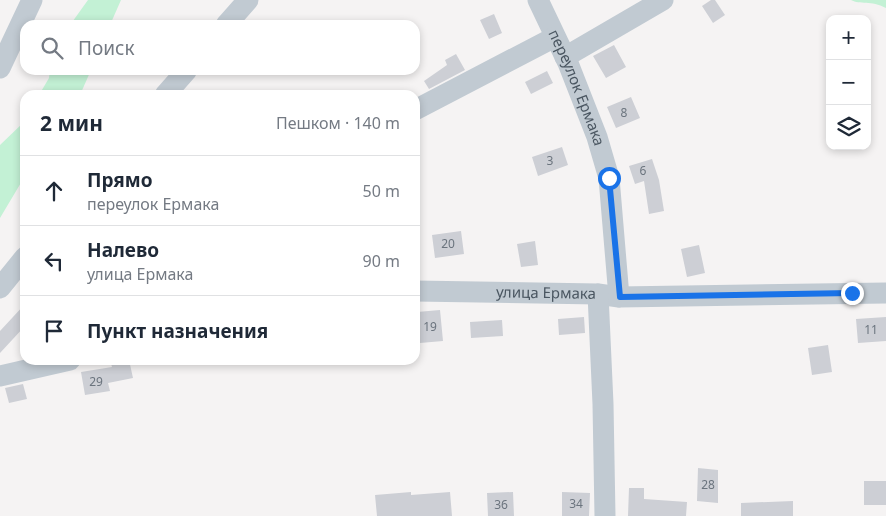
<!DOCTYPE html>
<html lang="ru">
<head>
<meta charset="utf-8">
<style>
	body { margin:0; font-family:"Noto Sans",sans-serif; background:#f2f2f3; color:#1f2937 }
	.controls { position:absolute; right:15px; top:15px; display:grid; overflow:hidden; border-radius:10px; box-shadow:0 2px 8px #0003 }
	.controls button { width:45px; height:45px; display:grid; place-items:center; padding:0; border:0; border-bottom:1px solid #e0e1e3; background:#fff; color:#1f2937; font:25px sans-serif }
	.stop { position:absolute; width:15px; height:15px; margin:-11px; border:4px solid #1a73e8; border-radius:50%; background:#fff }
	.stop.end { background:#1a73e8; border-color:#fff; box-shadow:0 1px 5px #0008 }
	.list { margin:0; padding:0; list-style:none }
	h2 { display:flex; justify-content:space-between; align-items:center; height:65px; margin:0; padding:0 20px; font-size:21px }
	h2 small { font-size:16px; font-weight:400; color:#747a83 }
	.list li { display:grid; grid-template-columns:32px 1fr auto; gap:15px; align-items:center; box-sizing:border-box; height:70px; padding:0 20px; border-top:1px solid #e0e1e3 }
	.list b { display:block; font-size:19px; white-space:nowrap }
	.list p { margin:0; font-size:16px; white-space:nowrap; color:#747a83 }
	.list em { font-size:16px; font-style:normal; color:#747a83 }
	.icon { flex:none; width:28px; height:28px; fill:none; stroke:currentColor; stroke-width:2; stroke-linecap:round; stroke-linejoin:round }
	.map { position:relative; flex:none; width:886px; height:516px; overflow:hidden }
	.search { position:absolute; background:#fff; box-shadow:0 2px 8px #0003; left:20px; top:20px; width:400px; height:55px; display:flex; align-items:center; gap:12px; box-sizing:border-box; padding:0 18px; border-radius:15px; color:#747a83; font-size:19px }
	.panel { position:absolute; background:#fff; box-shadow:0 2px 8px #0003; left:20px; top:90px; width:400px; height:275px; border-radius:15px }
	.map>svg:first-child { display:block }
	.green { fill:#c3f1d5 }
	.building { fill:#cdcfd5 }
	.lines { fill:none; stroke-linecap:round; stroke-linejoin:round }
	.minor { stroke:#c1cad2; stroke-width:21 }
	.route { stroke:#1a73e8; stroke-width:6 }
	.labels { text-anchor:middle; stroke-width:4.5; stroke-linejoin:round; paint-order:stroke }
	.number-label { font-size:12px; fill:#6b747e }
	.street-label { font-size:15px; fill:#4a5661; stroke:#fff }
</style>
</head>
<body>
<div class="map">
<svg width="886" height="516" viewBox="0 0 886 516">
	<rect width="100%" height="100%" fill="#f5f3f3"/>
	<path class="green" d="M 88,0 L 121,0 L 110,25 L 70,25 Z
		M 851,0 L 886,0 L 886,8 C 871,0 860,5 851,0 Z
		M 50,70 L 91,70 L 80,95 L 39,95 L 49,78 Z
		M 25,121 L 25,176 L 0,218 L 0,145 Z"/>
	<path class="building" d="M 711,0 L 715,0 L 725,15 L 713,23 L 702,6 Z
		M 494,14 L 502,33 L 489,39 L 480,20 Z
		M 614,45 L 626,67 L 606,78 L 593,56 Z
		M 456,54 L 465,70 L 429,89 L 424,81 L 447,65 L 445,60 Z
		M 547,71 L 553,83 L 531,94 L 525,82 Z
		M 631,97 L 640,118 L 616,128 L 607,107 Z
		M 562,147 L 568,165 L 538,176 L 532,157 Z
		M 652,159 L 659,180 L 664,211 L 649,214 L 644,181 L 635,184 L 629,166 Z
		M 461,231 L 464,254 L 435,258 L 432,235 Z
		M 535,241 L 538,265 L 521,267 L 517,244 Z
		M 699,245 L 705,273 L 687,277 L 681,249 Z
		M 25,304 L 25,326 L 0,353 L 0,331 Z
		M 440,310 L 443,341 L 420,343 L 417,312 Z
		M 584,317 L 585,333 L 559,335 L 558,319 Z
		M 886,317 L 886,341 L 858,343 L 856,319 Z
		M 502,320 L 503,336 L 471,338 L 470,322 Z
		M 828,345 L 832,372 L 812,375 L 808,348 Z
		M 110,360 L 129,360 L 133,378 L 108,383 L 110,391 L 85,395 L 81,372 L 112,367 Z
		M 23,384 L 27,399 L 9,403 L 5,388 Z
		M 698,468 L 718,470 L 718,503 L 697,501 Z
		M 864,481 L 886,481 L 886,505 L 864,505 Z
		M 629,488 L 644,488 L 644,499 L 687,502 L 686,516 L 628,516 Z
		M 411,492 L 411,495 L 450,492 L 452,516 L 377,516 L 375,495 Z
		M 513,492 L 514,516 L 488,516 L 487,493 Z
		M 562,492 L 590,493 L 589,516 L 562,516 Z
		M 793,501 L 793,516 L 741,516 L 741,503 Z"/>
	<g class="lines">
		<g class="minor">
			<path id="s1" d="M 538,0 L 568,63 L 597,137 L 609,178 L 619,297"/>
			<path d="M 226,25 L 248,0"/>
			<path d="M 565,57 L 663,0"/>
			<path d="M 0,68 L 32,0"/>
			<path d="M 165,95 L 187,70"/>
			<path d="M 415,110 L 555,37"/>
			<path d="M 0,288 L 25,257"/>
			<path id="s2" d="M 415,291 L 598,294 L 619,297 L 886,293"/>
			<path d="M 598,294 L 603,404 L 605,516"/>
			<path d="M 0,376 L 70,360"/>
		</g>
	</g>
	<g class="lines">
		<path class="route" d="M 609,178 L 620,297 L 852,293"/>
	</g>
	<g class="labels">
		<g class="number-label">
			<text x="624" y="117">8</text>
			<text x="550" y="165">3</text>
			<text x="643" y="175">6</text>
			<text x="448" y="248">20</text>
			<text x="430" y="331">19</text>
			<text x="871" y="334">11</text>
			<text x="96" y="386">29</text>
			<text x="708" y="489">28</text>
			<text x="576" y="508">34</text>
			<text x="501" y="509">36</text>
		</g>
		<g class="street-label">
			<text dy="5" stroke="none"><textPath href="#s1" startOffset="96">переулок Ермака</textPath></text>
			<text dy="5" stroke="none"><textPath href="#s2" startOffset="131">улица Ермака</textPath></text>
		</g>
	</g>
</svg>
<div class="controls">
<button>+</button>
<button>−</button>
<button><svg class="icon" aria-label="layers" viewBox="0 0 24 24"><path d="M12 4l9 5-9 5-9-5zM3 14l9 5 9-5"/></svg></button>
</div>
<div class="stop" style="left:609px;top:178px"></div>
<div class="stop end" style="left:852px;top:293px"></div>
<div class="search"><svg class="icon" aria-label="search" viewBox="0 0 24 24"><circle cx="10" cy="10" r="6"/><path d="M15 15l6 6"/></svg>Поиск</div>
<section class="panel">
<h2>2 мин<small>Пешком · 140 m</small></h2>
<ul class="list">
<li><svg class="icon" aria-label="ahead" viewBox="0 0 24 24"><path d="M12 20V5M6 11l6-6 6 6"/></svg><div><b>Прямо</b><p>переулок Ермака</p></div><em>50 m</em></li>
<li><svg class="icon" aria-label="left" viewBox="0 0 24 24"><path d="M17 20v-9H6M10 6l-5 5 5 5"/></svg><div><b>Налево</b><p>улица Ермака</p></div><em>90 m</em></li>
<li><svg class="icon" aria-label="arrive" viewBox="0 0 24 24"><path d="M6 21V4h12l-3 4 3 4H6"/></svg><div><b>Пункт назначения</b></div></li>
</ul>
</section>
</div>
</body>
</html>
